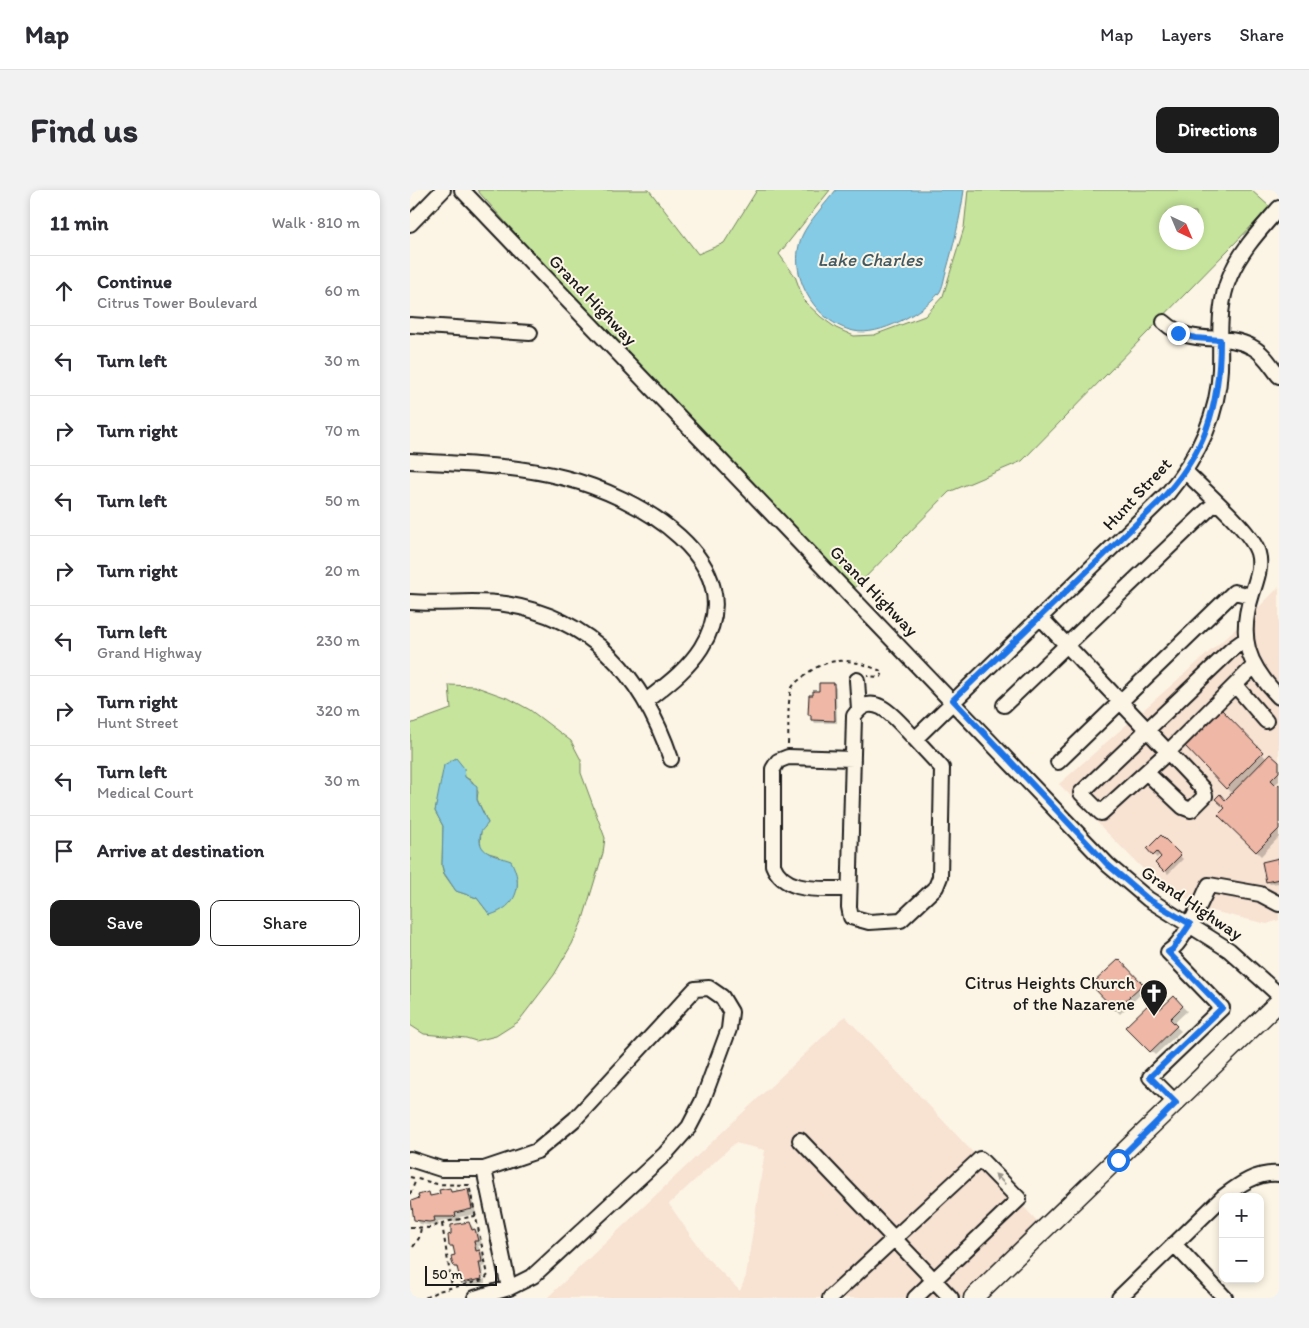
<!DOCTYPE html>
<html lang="en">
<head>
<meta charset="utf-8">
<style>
	body { margin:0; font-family:Itim,sans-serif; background:#f2f2f3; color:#2b2b33 }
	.controls { position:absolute; right:15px; bottom:15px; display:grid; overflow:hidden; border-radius:10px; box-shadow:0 2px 8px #0003 }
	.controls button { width:45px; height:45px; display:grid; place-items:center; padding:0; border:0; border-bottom:1px solid #e1e1e2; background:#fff; color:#2b2b33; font:25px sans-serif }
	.compass { position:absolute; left:749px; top:15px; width:45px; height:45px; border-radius:50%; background:#fff; box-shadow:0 2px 8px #0003; rotate:136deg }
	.scale { position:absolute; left:15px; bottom:12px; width:72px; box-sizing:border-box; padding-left:5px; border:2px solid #1c1c1c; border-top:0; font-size:14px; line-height:18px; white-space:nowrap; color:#1c1c1c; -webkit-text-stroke:4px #fcf5e5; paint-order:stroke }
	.stop { position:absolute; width:15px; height:15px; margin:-11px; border:4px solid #1a73e8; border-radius:50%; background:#fff }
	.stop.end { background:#1a73e8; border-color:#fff; box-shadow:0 1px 5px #0008 }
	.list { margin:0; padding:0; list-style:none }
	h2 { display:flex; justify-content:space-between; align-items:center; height:65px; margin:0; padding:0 20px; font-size:21px }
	h2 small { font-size:16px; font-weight:400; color:#7c7c81 }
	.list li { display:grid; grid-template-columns:32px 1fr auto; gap:15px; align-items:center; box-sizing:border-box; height:70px; padding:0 20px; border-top:1px solid #e1e1e2 }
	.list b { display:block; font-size:19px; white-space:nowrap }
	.list p { margin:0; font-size:16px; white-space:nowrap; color:#7c7c81 }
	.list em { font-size:16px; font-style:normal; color:#7c7c81 }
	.actions { display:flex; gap:10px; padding:15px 20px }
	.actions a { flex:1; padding:11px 0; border:1px solid #1c1c1c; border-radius:10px; text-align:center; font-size:18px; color:#1c1c1c }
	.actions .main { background:#1c1c1c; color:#fff }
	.icon { flex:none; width:28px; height:28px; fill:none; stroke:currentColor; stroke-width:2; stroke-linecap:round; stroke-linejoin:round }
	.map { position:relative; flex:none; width:869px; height:1108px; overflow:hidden; border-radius:10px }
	header { display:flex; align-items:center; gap:30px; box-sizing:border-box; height:70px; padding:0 25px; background:#fff; border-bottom:1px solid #e1e1e2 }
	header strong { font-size:24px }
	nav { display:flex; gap:28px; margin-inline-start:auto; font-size:18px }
	.intro { display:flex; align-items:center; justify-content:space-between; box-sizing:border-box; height:120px; padding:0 30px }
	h1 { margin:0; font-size:35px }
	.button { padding:12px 22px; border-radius:10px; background:#1c1c1c; color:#fff; font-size:18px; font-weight:700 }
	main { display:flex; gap:30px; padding:0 30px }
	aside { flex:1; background:#fff; border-radius:10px; box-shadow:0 2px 8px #0003 }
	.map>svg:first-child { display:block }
	.built { fill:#f8e2d2; fill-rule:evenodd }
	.green { fill:#c6e49c; stroke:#71805c; fill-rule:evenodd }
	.water { fill:#85cbe6; stroke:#5b8595 }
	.shadow { fill:#0003 }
	.building { fill:#efb7a6; stroke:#1c1c1c }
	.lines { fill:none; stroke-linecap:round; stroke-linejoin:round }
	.minor-casing { stroke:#1c1c1c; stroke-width:18 }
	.major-casing { stroke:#1c1c1c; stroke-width:21 }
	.path { stroke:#1c1c1c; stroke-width:2; stroke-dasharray:4 4; stroke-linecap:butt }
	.minor { stroke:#fcf5e5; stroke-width:14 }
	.major { stroke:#fcf5e5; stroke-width:18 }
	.oneway { fill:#97938b }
	.route { stroke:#1a73e8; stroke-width:6 }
	.labels { text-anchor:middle; stroke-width:4; stroke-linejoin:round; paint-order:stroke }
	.street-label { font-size:18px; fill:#1c1c1c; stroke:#fcf5e5 }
	.poi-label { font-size:18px; fill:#1c1c1c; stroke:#fcf5e5; text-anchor:end }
	.water-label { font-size:19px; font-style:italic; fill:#415963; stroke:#fcf5e5 }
</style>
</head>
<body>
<header>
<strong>Map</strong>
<nav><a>Map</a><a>Layers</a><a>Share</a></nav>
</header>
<div class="intro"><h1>Find us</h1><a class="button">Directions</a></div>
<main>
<aside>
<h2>11 min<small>Walk · 810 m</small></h2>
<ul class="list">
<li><svg class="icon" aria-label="ahead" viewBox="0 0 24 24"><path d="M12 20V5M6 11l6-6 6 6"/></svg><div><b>Continue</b><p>Citrus Tower Boulevard</p></div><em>60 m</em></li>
<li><svg class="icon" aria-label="left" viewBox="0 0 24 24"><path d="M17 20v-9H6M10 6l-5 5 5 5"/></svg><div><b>Turn left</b></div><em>30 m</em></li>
<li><svg class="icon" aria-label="right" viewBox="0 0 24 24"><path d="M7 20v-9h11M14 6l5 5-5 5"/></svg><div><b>Turn right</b></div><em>70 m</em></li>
<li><svg class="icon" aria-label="left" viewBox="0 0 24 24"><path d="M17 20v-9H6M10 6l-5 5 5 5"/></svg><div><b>Turn left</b></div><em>50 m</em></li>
<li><svg class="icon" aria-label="right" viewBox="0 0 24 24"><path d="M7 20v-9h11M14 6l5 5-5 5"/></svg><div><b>Turn right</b></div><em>20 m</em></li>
<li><svg class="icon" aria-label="left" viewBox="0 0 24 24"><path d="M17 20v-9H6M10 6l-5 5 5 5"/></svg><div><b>Turn left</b><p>Grand Highway</p></div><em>230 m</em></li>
<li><svg class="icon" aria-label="right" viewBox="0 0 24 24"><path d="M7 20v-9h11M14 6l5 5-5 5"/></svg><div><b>Turn right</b><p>Hunt Street</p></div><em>320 m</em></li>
<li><svg class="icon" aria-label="left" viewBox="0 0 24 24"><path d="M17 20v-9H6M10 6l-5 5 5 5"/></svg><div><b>Turn left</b><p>Medical Court</p></div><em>30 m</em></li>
<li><svg class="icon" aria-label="arrive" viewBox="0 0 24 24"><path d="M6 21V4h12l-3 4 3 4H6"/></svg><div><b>Arrive at destination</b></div></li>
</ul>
<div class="actions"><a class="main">Save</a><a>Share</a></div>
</aside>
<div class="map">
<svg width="869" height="1108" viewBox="0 0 869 1108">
	<rect width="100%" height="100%" fill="#fcf5e5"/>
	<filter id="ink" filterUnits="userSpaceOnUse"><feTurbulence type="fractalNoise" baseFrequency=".02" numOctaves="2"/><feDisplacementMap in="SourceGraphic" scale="10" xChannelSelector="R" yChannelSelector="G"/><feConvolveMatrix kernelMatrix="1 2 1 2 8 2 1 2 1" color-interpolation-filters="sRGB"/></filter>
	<g filter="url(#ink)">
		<path class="built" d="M 869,397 L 869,499 L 860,490 L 842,458 L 842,424 Z
			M 830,435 L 852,496 L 869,515 L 869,730 L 857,734 L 798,720 L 755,697 L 733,679 L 649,594 Z
			M 435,826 L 628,1032 L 555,1108 L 137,1108 ZM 325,953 L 355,960 L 336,1086 L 330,1101 L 294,1065 L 259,1014 Z"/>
		<path class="green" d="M 67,0 L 239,0 L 288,64 L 314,53 L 347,0 L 420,0 L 369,64 L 385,86 L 394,111 L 411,127 L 426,138 L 444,146 L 464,145 L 515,126 L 533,106 L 554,38 L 558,0 L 841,0 L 860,17 L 612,271 L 539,302 L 442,401 L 174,121 ZM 756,22 L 786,22 L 786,52 L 756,52 Z
			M 39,495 L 64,496 L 100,509 L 120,520 L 161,551 L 171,570 L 171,583 L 195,648 L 193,663 L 173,729 L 162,754 L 144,785 L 108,832 L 86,846 L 66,851 L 56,848 L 14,844 L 0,835 L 0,534 L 41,519 ZM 55,587 L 62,591 L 68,602 L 67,609 L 78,633 L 71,641 L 70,655 L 75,662 L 89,666 L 107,688 L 107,700 L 80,725 L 67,708 L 46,701 L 34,684 L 32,676 L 33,636 L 25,621 L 29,608 Z"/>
		<path class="water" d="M 426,0 L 554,0 C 550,29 544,54 536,82 C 534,88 533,98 529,103 C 513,122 469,147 444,141 C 405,133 376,84 392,46 C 398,32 416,13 426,0 Z
			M 46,568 L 54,578 L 55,587 L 67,596 L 67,610 L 78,633 C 76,636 71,641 71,642 C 65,664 85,665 101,671 C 114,695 107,717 80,725 L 67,708 L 46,701 L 34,683 L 32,676 L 33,636 L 25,621 L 34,575 Z"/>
		<path class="shadow" d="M 423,495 L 426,498 L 427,533 L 405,533 L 400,525 Z
			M 811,521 L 857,569 L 869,574 L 869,591 L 864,595 L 867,598 L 869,596 L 869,647 L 851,666 L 810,625 L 817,618 L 815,612 L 822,604 L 776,555 Z
			M 751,647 L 773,669 L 758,684 L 747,673 L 753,667 L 750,664 L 747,668 L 738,659 Z
			M 869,670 L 869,693 L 860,694 L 857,691 Z
			M 709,770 L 736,799 L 710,824 L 682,796 Z
			M 764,808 L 777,821 L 763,834 L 771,841 L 745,865 L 717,837 L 751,820 Z
			M 45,997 L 50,1002 L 57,1000 L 62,1004 L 66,1024 L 49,1027 L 50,1031 L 40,1032 L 37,1030 L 28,1031 L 29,1035 L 25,1036 L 10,1034 L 6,1029 L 19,1003 L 22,1007 L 40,1000 L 43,1003 L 47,1002 Z
			M 59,1033 L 70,1045 L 72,1055 L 68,1056 L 74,1066 L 76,1076 L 72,1077 L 74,1087 L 53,1091 L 53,1094 L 75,1089 L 75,1093 L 56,1097 L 52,1092 L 49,1081 L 45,1077 L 47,1066 L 45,1060 L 41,1056 Z"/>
		<path class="building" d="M 409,493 L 424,493 L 425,531 L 401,530 L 401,525 L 398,525 L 399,505 L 403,505 L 403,501 L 409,501 Z
			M 811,519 L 853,562 L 816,599 L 774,555 Z
			M 860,564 L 869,572 L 869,582 L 861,590 L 867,596 L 869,594 L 869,639 L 846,662 L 808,625 L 815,618 L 805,609 L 810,604 L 815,610 Z
			M 751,645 L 771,665 L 754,682 L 745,673 L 751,667 L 747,662 L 743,666 L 737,659 Z
			M 869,668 L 869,689 L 856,692 L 852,672 Z
			M 709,769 L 733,794 L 705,820 L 681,795 Z
			M 764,806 L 773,816 L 760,829 L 767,836 L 740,862 L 715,837 L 743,810 L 750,819 Z
			M 40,998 L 41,1002 L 58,999 L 62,1019 L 45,1023 L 46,1026 L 42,1027 L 24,1027 L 25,1031 L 19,1032 L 4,1030 L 1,1011 L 9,1008 L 8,1005 L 19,1002 L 20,1006 L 30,1004 L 29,1000 Z
			M 59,1032 L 62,1040 L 65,1039 L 68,1051 L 64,1051 L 66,1061 L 70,1060 L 72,1072 L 69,1072 L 72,1089 L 51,1093 L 47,1077 L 44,1077 L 42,1072 L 41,1066 L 45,1065 L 43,1056 L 39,1056 L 38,1045 L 41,1044 L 41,1035 Z"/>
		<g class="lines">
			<g class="minor-casing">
				<path id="minor" d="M 52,0 L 698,675 L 738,709 L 819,760 L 869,805
					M 0,34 L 33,0
					M 754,132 C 782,158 813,141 842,157 C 854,163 861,176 869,186
					M 0,135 L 120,143
					M 0,271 C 52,274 105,275 155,288 C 224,305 346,371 291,458 C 277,480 256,495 236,511
					M 775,281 C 792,299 842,341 848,363 C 852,377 846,391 842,404 C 828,448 837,474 869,507
					M 0,412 C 32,415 64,409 95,414 C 183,428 234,489 261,569
					M 630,427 L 758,562 L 844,476
					M 447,490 L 449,519
					M 825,495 L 856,531
					M 594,515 L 806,312
					M 505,549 L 532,578 L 530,687 L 526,697 L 491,730 L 459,732 L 441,727 L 439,717 L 444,526 C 464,496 489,533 505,549 L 758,303 C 788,267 808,227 810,179 C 811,148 807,116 820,86 C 831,60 851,39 869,18
					M 648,572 L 824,402 L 841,406
					M 736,582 L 773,617 L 781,620 L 795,606 L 793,599 L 758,562 L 691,623 L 671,603 L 822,459 L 836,449
					M 439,699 C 413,698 375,705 363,675 L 363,579 L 368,571 L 378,567 L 443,569
					M 766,913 L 740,887 L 812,818 L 758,762 C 775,752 790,713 799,695 L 850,704 L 869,714
					M 390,950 L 541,1108
					M 0,969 L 31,979 L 74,979 L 127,961 L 165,929 L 285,799 L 299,798 L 312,807 L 321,822 L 319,839 L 292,912 L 279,937 L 255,964 L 123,1086 L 99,1098 L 65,1108
					M 74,979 L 99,1098
					M 813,1007 C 830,994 847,982 869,984
					M 764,1054 L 815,1108
					M 420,1108 L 570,969 L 609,1009 L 505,1108
					M 709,1108 L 813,1007"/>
			</g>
			<g class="major-casing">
				<path id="major" d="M 563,1108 L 869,812"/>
			</g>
			<path class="path" d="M 378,554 C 379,537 377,516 381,500 C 383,494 389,490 394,486 C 420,464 444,469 473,482 L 471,487 L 457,486
				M 0,987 L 27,994 L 59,995 L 78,1085 L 74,1090 L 28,1101 L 15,1108
				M 0,1004 L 6,990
				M 32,1034 L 42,1097
				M 0,1037 L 20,1038 L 35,1032 L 65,1026
				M 3,1057 L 9,1048 L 11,1038"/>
			<use href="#minor" class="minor"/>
			<use href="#major" class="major"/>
		</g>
		<defs><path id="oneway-solid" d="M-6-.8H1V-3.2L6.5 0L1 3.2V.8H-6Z" transform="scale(1.25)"/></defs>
		<use class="oneway" href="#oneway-solid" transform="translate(590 989) rotate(-134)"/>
	</g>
	<g class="lines" filter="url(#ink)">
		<path class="route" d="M 708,970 L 766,913 L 740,887 L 812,818 L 758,762 L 763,759 L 780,734 L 738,709 L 698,675 L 543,510 L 748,313 C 795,265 810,216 810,150 L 785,148 L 768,143"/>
	</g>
	<defs>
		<g id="church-pin" transform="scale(1.4375)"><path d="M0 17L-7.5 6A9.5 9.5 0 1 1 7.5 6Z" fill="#1c1c1c" stroke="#fcf5e5"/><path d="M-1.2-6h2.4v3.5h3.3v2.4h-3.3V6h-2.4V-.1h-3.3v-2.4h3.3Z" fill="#fff"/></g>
	</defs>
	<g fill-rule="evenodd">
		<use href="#church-pin" x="744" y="803"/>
	</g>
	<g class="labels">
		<g class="street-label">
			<text transform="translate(183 110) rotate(46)" y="6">Grand Highway</text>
			<text transform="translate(727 304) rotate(-47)" y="6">Hunt Street</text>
			<text transform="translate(464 401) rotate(46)" y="6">Grand Highway</text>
			<text transform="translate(782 713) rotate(34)" y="6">Grand Highway</text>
		</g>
		<g class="poi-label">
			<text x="725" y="799">Citrus Heights Church<tspan x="725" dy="21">of the Nazarene</tspan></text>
		</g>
		<g class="water-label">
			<text x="460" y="76">Lake Charles</text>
		</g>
	</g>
</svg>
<div class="controls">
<button>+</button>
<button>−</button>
</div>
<svg class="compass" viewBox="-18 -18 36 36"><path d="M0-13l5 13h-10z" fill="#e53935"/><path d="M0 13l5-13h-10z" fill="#7c7c81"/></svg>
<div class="scale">50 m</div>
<div class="stop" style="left:708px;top:970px"></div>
<div class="stop end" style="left:768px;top:143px"></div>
</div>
</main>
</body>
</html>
